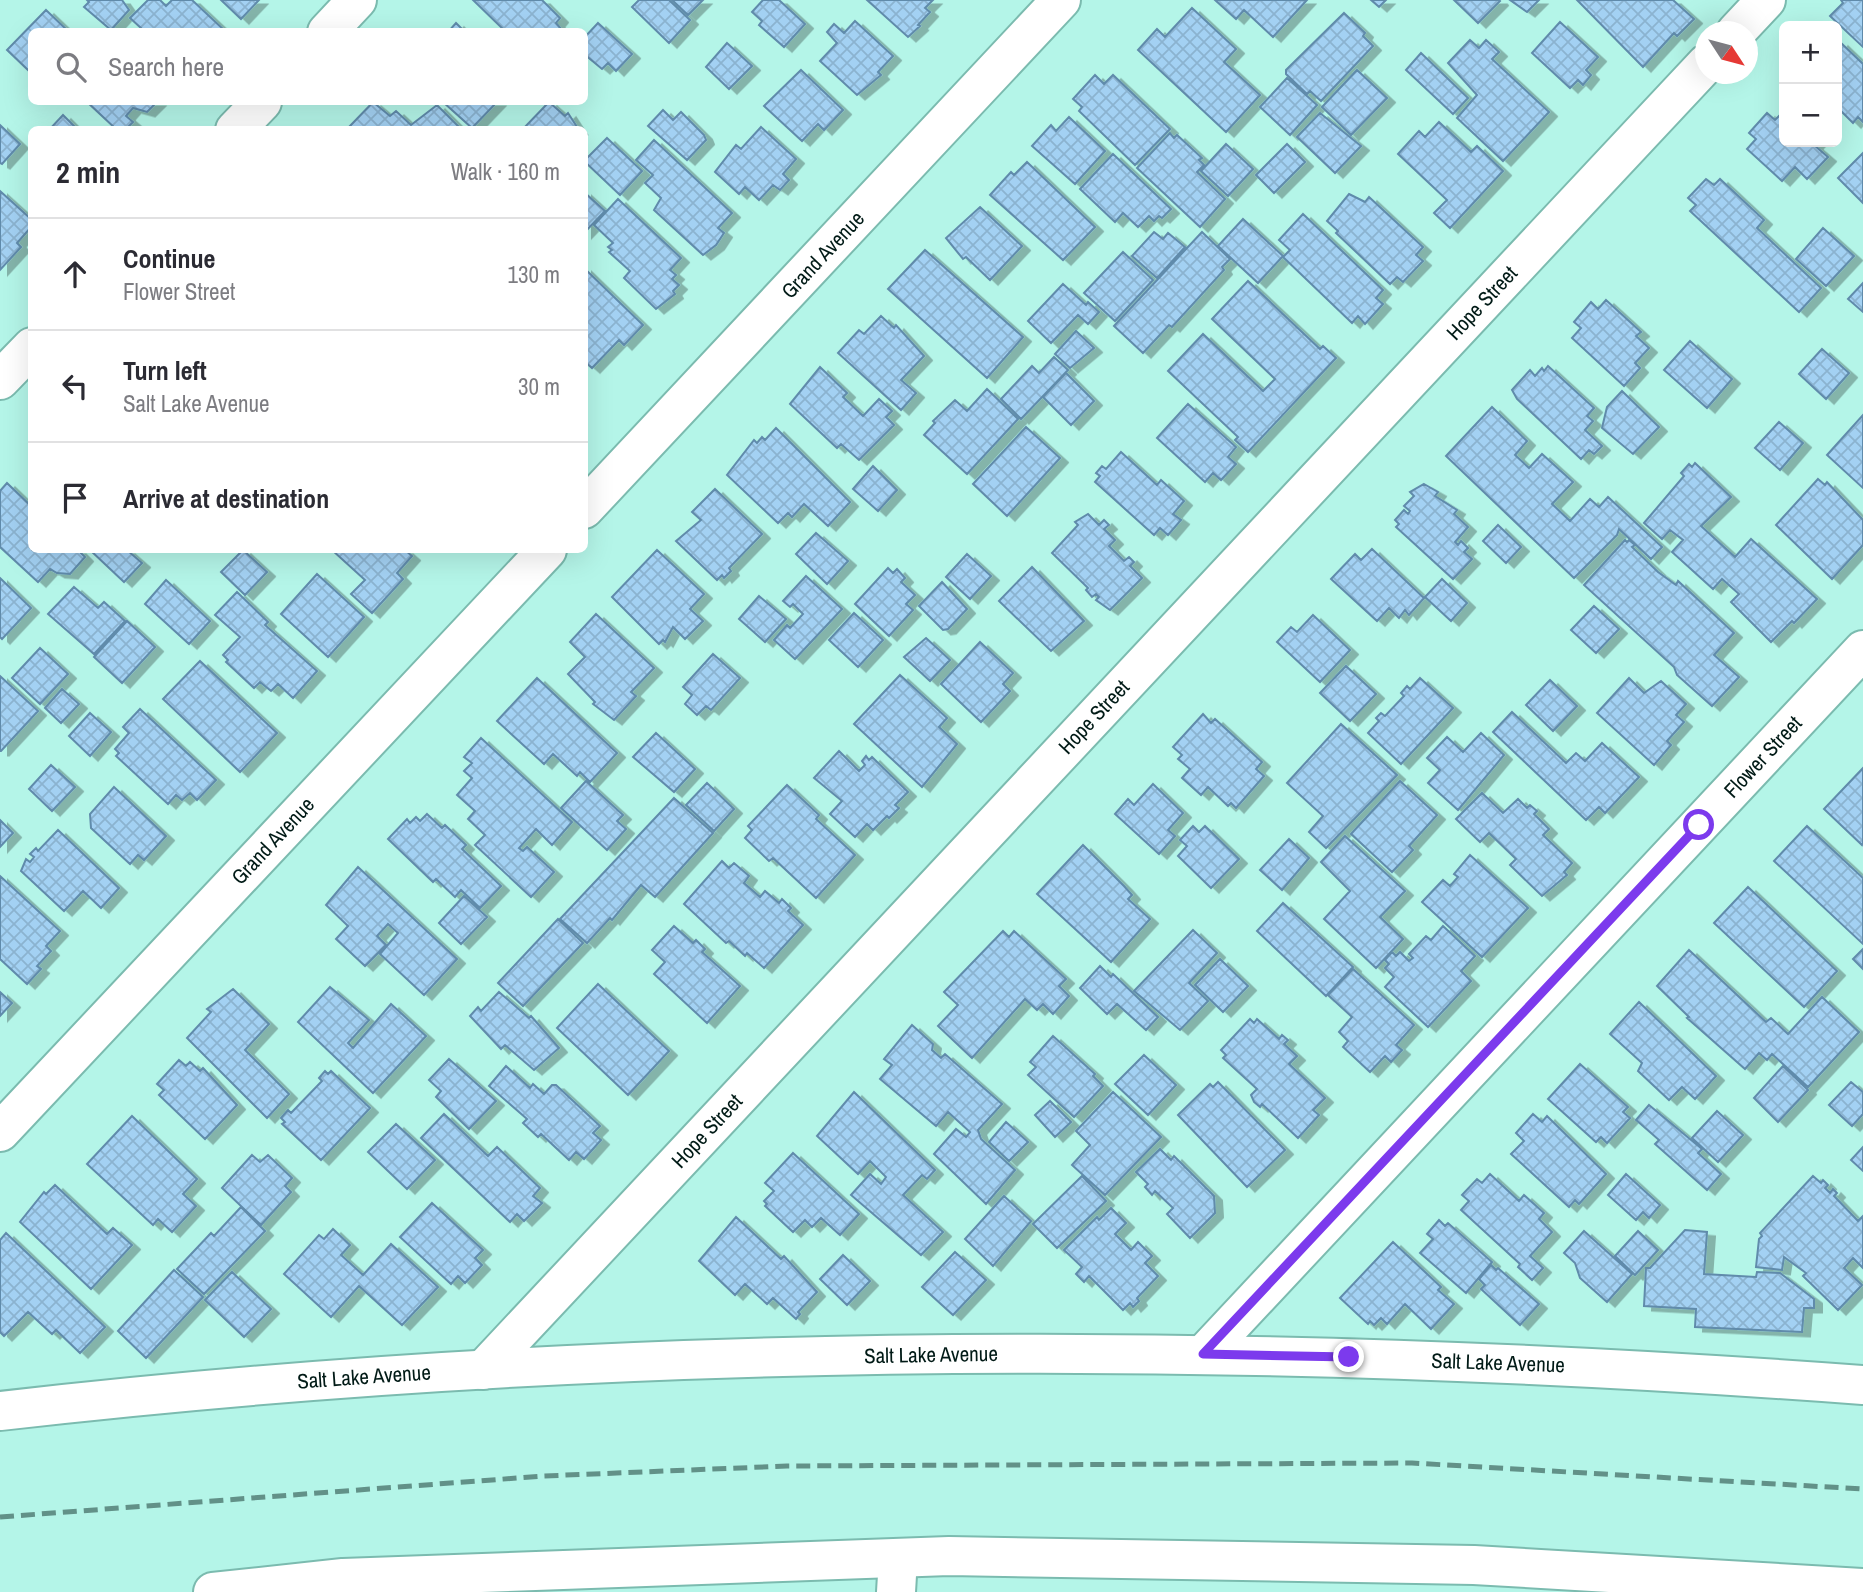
<!DOCTYPE html>
<html lang="en">
<head>
<meta charset="utf-8">
<style>
	body { margin:0; font-family:"Archivo Narrow",sans-serif; background:#f2f2f3; color:#2b2b33 }
	.controls { position:absolute; right:21px; top:21px; display:grid; overflow:hidden; border-radius:10px; box-shadow:0 7px 28px #0002 }
	.controls button { width:63px; height:63px; display:grid; place-items:center; padding:0; border:0; border-bottom:2px solid #e1e1e2; background:#fff; color:#2b2b33; font:35px sans-serif }
	.compass { position:absolute; left:1695px; top:21px; width:63px; height:63px; border-radius:50%; background:#fff; box-shadow:0 7px 28px #0002; rotate:126deg }
	.stop { position:absolute; width:21px; height:21px; margin:-16px; border:5px solid #7c3aed; border-radius:50%; background:#fff }
	.stop.end { background:#7c3aed; border-color:#fff; box-shadow:0 2px 7px #0008 }
	.list { margin:0; padding:0; list-style:none }
	h2 { display:flex; justify-content:space-between; align-items:center; height:91px; margin:0; padding:0 28px; font-size:30px }
	h2 small { font-size:23px; font-weight:400; color:#7c7c81 }
	.list li { display:grid; grid-template-columns:46px 1fr auto; gap:21px; align-items:center; box-sizing:border-box; height:112px; padding:0 28px; border-top:2px solid #e1e1e2 }
	.list b { display:block; font-size:26px; white-space:nowrap }
	.list p { margin:0; font-size:23px; white-space:nowrap; color:#7c7c81 }
	.list em { font-size:23px; font-style:normal; color:#7c7c81 }
	.icon { flex:none; width:38px; height:38px; fill:none; stroke:currentColor; stroke-width:2; stroke-linecap:round; stroke-linejoin:round }
	.map { position:relative; flex:none; width:1863px; height:1592px; overflow:hidden }
	.search { position:absolute; background:#fff; box-shadow:0 7px 28px #0002; left:28px; top:28px; width:560px; height:77px; display:flex; align-items:center; gap:18px; box-sizing:border-box; padding:0 24px; border-radius:10px; color:#7c7c81; font-size:26px }
	.panel { position:absolute; background:#fff; box-shadow:0 7px 28px #0002; left:28px; top:126px; width:560px; height:427px; border-radius:10px }
	.map>svg:first-child { display:block }
	.building { fill:url(#building-cross-hatch); stroke:#608bab; stroke-width:2; filter:url(#shadow) }
	.lines { fill:none; stroke-linecap:round; stroke-linejoin:round }
	.street-casing { stroke:#7bbbaf; stroke-width:42 }
	.secondary-casing { stroke:#7bbbaf; stroke-width:42 }
	.street { stroke:#fff; stroke-width:38 }
	.secondary { stroke:#fff; stroke-width:38 }
	.rail { stroke:#629188; stroke-width:5; stroke-dasharray:14 7; stroke-linecap:butt }
	.route { stroke:#7c3aed; stroke-width:9 }
	.labels { text-anchor:middle; stroke-width:7; stroke-linejoin:round; paint-order:stroke }
	.street-label { font-size:21px; fill:#011a16; stroke:#fff }
</style>
</head>
<body>
<div class="map">
<svg width="1863" height="1592" viewBox="0 0 1863 1592">
	<defs>
		<pattern id="building-cross-hatch" width="8" height="8" patternUnits="userSpaceOnUse" patternTransform="scale(1.75)"><rect width="8" height="8" fill="#a3d1f3"/><path d="M0 0l8 8M0 8l8-8" fill="none" stroke="#8bb3d0"/></pattern>
		<filter id="shadow"><feDropShadow dx="8" dy="4.5" stdDeviation="0" flood-color="#0004"/></filter>
	</defs>
	<rect width="100%" height="100%" fill="#b4f5e8"/>
	<path class="building" d="M 87,0 L 122,0 L 129,10 L 111,30 L 84,7 L 89,2 Z
		M 148,0 L 160,0 L 166,6 L 172,0 L 192,0 L 224,30 L 140,32 L 142,29 L 130,18 Z
		M 221,0 L 259,0 L 241,19 Z
		M 473,0 L 542,0 L 560,18 L 556,23 L 562,30 L 506,32 Z
		M 639,0 L 669,0 L 690,20 L 669,43 L 632,7 Z
		M 672,0 L 703,0 L 688,15 Z
		M 763,0 L 779,0 L 805,24 L 784,47 L 759,25 L 762,21 L 752,12 Z
		M 867,0 L 933,0 L 925,8 L 930,12 L 918,25 L 920,26 L 908,37 Z
		M 1215,0 L 1307,0 L 1273,37 L 1244,10 L 1236,19 Z
		M 1371,0 L 1386,0 L 1379,7 Z
		M 1454,0 L 1499,0 L 1500,1 L 1478,23 Z
		M 1510,0 L 1539,0 L 1527,12 Z
		M 1577,0 L 1673,0 L 1694,19 L 1677,36 L 1674,33 L 1643,67 Z
		M 1841,0 L 1863,0 L 1863,47 L 1830,16 L 1843,3 Z
		M 1192,8 L 1236,49 L 1224,62 L 1260,95 L 1226,132 L 1138,50 L 1157,29 L 1165,37 Z
		M 46,10 L 69,32 L 32,32 L 30,72 L 7,50 Z
		M 1344,13 L 1365,33 L 1363,36 L 1373,46 L 1321,101 L 1310,91 L 1307,94 L 1286,74 L 1286,70 Z
		M 855,21 L 893,56 L 878,72 L 881,75 L 857,95 L 820,61 L 837,43 L 827,32 L 834,24 L 844,33 Z
		M 1560,22 L 1598,57 L 1586,70 L 1591,75 L 1583,85 L 1578,80 L 1570,88 L 1532,53 Z
		M 456,23 L 465,32 L 448,32 Z
		M 598,23 L 632,54 L 616,71 L 608,63 L 602,69 L 584,54 L 584,38 Z
		M 1470,40 L 1479,48 L 1486,40 L 1499,52 L 1492,59 L 1549,112 L 1503,161 L 1457,118 L 1477,95 L 1448,63 Z
		M 1840,42 L 1863,64 L 1863,122 L 1858,117 L 1853,123 L 1837,107 L 1837,46 Z
		M 727,43 L 752,66 L 729,89 L 706,67 Z
		M 1421,53 L 1468,98 L 1453,114 L 1406,70 Z
		M 801,70 L 843,110 L 824,130 L 818,124 L 802,141 L 764,106 Z
		M 1357,70 L 1387,98 L 1351,135 L 1322,107 Z
		M 1095,75 L 1104,84 L 1113,75 L 1170,129 L 1135,165 L 1079,111 L 1082,107 L 1073,99 Z
		M 1287,78 L 1317,105 L 1290,135 L 1260,107 Z
		M 87,102 L 157,102 L 147,112 L 133,108 L 126,116 L 133,122 L 125,130 L 117,130 Z
		M 373,102 L 390,116 L 396,111 L 411,125 L 437,105 L 461,129 L 350,130 L 348,128 Z
		M 443,102 L 497,102 L 472,128 Z
		M 549,102 L 565,116 L 568,113 L 579,130 L 522,130 Z
		M 663,110 L 673,120 L 681,112 L 704,135 L 706,140 L 687,160 L 648,126 Z
		M 1784,111 L 1784,142 L 1817,142 L 1814,145 L 1828,157 L 1807,179 L 1795,167 L 1782,181 L 1747,149 L 1756,139 L 1749,133 L 1767,113 L 1775,120 Z
		M 1320,113 L 1361,146 L 1335,173 L 1297,137 Z
		M 63,115 L 78,130 L 49,130 Z
		M 1069,117 L 1105,151 L 1075,184 L 1032,146 L 1051,125 L 1056,131 Z
		M 1439,122 L 1471,152 L 1477,146 L 1503,171 L 1450,228 L 1434,213 L 1447,200 L 1398,154 L 1419,131 L 1425,137 Z
		M 0,125 L 20,144 L 2,164 L 0,163 Z
		M 761,127 L 796,159 L 783,174 L 789,180 L 780,190 L 773,185 L 759,200 L 745,187 L 739,194 L 715,172 L 736,145 L 741,149 Z
		M 1170,133 L 1174,138 L 1177,135 L 1202,158 L 1199,160 L 1204,165 L 1197,172 L 1225,199 L 1200,227 L 1137,168 Z
		M 607,138 L 642,171 L 620,195 L 584,161 Z
		M 654,140 L 732,213 L 718,228 L 724,233 L 716,245 L 703,255 L 654,210 L 661,198 L 645,183 L 653,175 L 636,160 Z
		M 1226,144 L 1253,169 L 1228,196 L 1201,171 Z
		M 1287,144 L 1305,162 L 1274,193 L 1256,175 Z
		M 1863,153 L 1863,203 L 1838,178 Z
		M 1113,154 L 1171,209 L 1162,218 L 1159,216 L 1154,221 L 1149,216 L 1138,227 L 1123,213 L 1115,222 L 1080,189 Z
		M 1027,162 L 1095,227 L 1063,260 L 990,195 L 1011,172 L 1014,175 Z
		M 1706,179 L 1714,185 L 1720,179 L 1764,220 L 1757,228 L 1821,288 L 1799,312 L 1690,211 L 1696,205 L 1688,198 Z
		M 0,191 L 32,220 L 32,226 L 17,243 L 21,247 L 0,270 Z
		M 584,192 L 605,211 L 584,233 Z
		M 1349,194 L 1365,202 L 1369,197 L 1423,247 L 1416,255 L 1423,261 L 1403,282 L 1397,277 L 1390,284 L 1336,233 L 1338,231 L 1327,221 Z
		M 618,199 L 681,258 L 670,270 L 676,275 L 672,279 L 679,285 L 673,291 L 675,294 L 656,309 L 624,278 L 630,271 L 609,252 L 612,250 L 608,247 L 613,243 L 594,225 Z
		M 980,207 L 1022,246 L 990,280 L 966,257 L 963,259 L 946,238 Z
		M 1303,214 L 1383,290 L 1376,298 L 1383,304 L 1365,324 L 1358,316 L 1352,323 L 1283,257 L 1290,250 L 1279,240 Z
		M 1243,219 L 1283,256 L 1258,283 L 1218,246 Z
		M 1823,228 L 1854,256 L 1826,286 L 1796,259 Z
		M 1154,232 L 1163,239 L 1168,233 L 1185,247 L 1157,278 L 1132,256 Z
		M 1202,232 L 1230,259 L 1222,267 L 1224,270 L 1172,327 L 1169,325 L 1143,353 L 1114,326 Z
		M 925,250 L 1023,337 L 987,378 L 888,289 Z
		M 1123,252 L 1153,280 L 1115,321 L 1084,293 Z
		M 584,268 L 643,325 L 624,345 L 619,340 L 592,368 L 584,361 Z
		M 1248,281 L 1320,349 L 1323,346 L 1336,358 L 1248,452 L 1235,440 L 1238,437 L 1168,371 L 1203,334 L 1263,391 L 1275,379 L 1212,319 Z
		M 1863,283 L 1863,312 L 1848,299 Z
		M 1063,284 L 1086,305 L 1088,302 L 1099,312 L 1088,324 L 1078,315 L 1051,343 L 1028,321 Z
		M 1606,300 L 1641,332 L 1636,336 L 1649,348 L 1635,363 L 1640,368 L 1624,386 L 1572,338 L 1581,328 L 1574,322 L 1591,302 L 1598,309 Z
		M 881,316 L 894,328 L 896,325 L 924,356 L 901,380 L 916,393 L 901,410 L 838,353 L 859,330 L 864,334 Z
		M 1076,331 L 1094,348 L 1070,368 L 1055,354 Z
		M 1690,341 L 1732,379 L 1707,408 L 1664,370 Z
		M 1822,349 L 1849,373 L 1826,399 L 1799,374 Z
		M 1054,357 L 1068,370 L 1021,419 L 1001,399 L 1032,366 L 1039,373 Z
		M 1548,366 L 1594,408 L 1587,416 L 1593,421 L 1585,430 L 1602,446 L 1594,454 L 1589,450 L 1581,459 L 1517,399 L 1512,390 L 1530,370 L 1535,376 L 1542,368 L 1544,371 Z
		M 820,367 L 847,393 L 843,397 L 863,416 L 879,399 L 892,411 L 886,417 L 894,425 L 859,460 L 841,444 L 837,448 L 790,404 Z
		M 1066,373 L 1094,401 L 1071,425 L 1043,397 Z
		M 987,389 L 1018,419 L 967,474 L 924,435 L 935,423 L 933,421 L 955,400 L 967,411 Z
		M 1622,391 L 1659,427 L 1633,454 L 1602,428 L 1607,407 Z
		M 1188,404 L 1236,447 L 1228,457 L 1236,464 L 1221,480 L 1213,473 L 1205,482 L 1157,438 Z
		M 1492,407 L 1527,441 L 1515,455 L 1529,468 L 1542,454 L 1573,482 L 1552,504 L 1570,521 L 1590,499 L 1599,507 L 1608,497 L 1662,547 L 1651,559 L 1619,529 L 1617,535 L 1574,578 L 1446,456 Z
		M 1863,415 L 1863,488 L 1827,455 Z
		M 1779,422 L 1803,443 L 1780,470 L 1755,448 Z
		M 1026,427 L 1060,458 L 1007,516 L 973,484 Z
		M 776,428 L 850,502 L 828,526 L 804,504 L 792,517 L 788,513 L 778,523 L 727,475 L 754,440 L 757,443 L 762,437 L 765,440 Z
		M 1121,452 L 1157,485 L 1161,480 L 1184,501 L 1173,514 L 1181,520 L 1168,535 L 1160,528 L 1154,535 L 1095,482 L 1100,476 L 1096,473 L 1102,466 L 1106,469 Z
		M 1695,463 L 1731,497 L 1701,526 L 1735,557 L 1751,539 L 1817,599 L 1794,623 L 1792,621 L 1771,642 L 1731,602 L 1739,594 L 1722,579 L 1713,589 L 1672,552 L 1683,540 L 1670,530 L 1662,539 L 1644,523 L 1684,476 L 1681,473 L 1689,464 L 1692,467 Z
		M 873,466 L 897,490 L 878,511 L 853,489 Z
		M 1818,479 L 1825,485 L 1827,482 L 1863,520 L 1863,545 L 1832,579 L 1776,525 Z
		M 7,483 L 32,507 L 32,550 L 78,550 L 85,557 L 70,574 L 57,573 L 50,569 L 38,582 L 0,547 L 0,491 Z
		M 1424,484 L 1438,492 L 1435,496 L 1457,510 L 1454,514 L 1468,527 L 1455,542 L 1458,545 L 1461,541 L 1468,548 L 1464,552 L 1472,559 L 1453,579 L 1396,527 L 1399,524 L 1395,520 L 1404,510 L 1408,514 L 1410,511 L 1404,506 L 1414,496 L 1410,492 Z
		M 715,489 L 762,534 L 729,568 L 731,571 L 724,578 L 722,575 L 717,580 L 676,541 L 701,520 L 692,512 Z
		M 1088,514 L 1099,525 L 1104,520 L 1109,525 L 1104,529 L 1115,540 L 1109,546 L 1124,561 L 1129,557 L 1134,562 L 1130,566 L 1142,578 L 1110,610 L 1096,600 L 1099,597 L 1096,594 L 1092,597 L 1086,590 L 1088,588 L 1052,553 L 1078,525 L 1075,522 Z
		M 1498,525 L 1521,547 L 1506,563 L 1483,541 Z
		M 816,533 L 848,561 L 827,584 L 796,554 Z
		M 1625,540 L 1627,542 L 1629,540 L 1635,545 L 1632,547 L 1658,572 L 1676,585 L 1678,581 L 1734,633 L 1714,655 L 1739,677 L 1712,706 L 1677,675 L 1674,667 L 1584,585 Z
		M 1372,549 L 1424,598 L 1409,615 L 1405,610 L 1399,618 L 1389,608 L 1377,621 L 1331,579 L 1355,554 L 1361,560 Z
		M 90,550 L 127,550 L 142,563 L 124,582 Z
		M 243,550 L 267,572 L 245,595 L 221,572 Z
		M 332,550 L 405,550 L 412,556 L 397,573 L 403,579 L 372,613 L 351,594 L 365,580 Z
		M 657,550 L 704,594 L 690,609 L 703,621 L 685,639 L 673,627 L 665,642 L 663,640 L 659,644 L 612,597 Z
		M 967,554 L 991,576 L 970,599 L 946,577 Z
		M 1032,567 L 1084,621 L 1051,651 L 999,601 Z
		M 888,568 L 893,573 L 897,569 L 905,578 L 901,582 L 915,595 L 906,604 L 913,610 L 889,636 L 855,604 Z
		M 317,574 L 364,617 L 328,657 L 281,614 Z
		M 806,576 L 842,609 L 795,659 L 774,640 L 787,625 L 790,628 L 803,614 L 793,604 L 790,607 L 783,601 Z
		M 0,578 L 31,608 L 2,639 L 0,637 Z
		M 1442,579 L 1467,603 L 1451,621 L 1425,597 Z
		M 166,580 L 210,621 L 189,644 L 145,604 Z
		M 942,582 L 967,609 L 948,629 L 943,630 L 919,606 Z
		M 74,587 L 98,608 L 104,602 L 125,621 L 94,654 L 48,614 Z
		M 237,592 L 268,622 L 265,625 L 317,671 L 293,698 L 278,684 L 271,691 L 260,682 L 254,688 L 226,662 L 228,660 L 223,655 L 240,637 L 215,615 Z
		M 759,596 L 786,619 L 765,642 L 739,619 Z
		M 1594,606 L 1619,629 L 1596,653 L 1571,630 Z
		M 854,613 L 883,640 L 858,667 L 829,640 Z
		M 596,614 L 654,668 L 631,692 L 636,696 L 614,720 L 593,704 L 595,702 L 568,674 L 585,657 L 570,642 Z
		M 1313,615 L 1350,650 L 1320,682 L 1277,642 L 1291,627 L 1297,632 Z
		M 127,621 L 155,647 L 122,683 L 94,657 Z
		M 926,638 L 950,660 L 930,681 L 904,657 Z
		M 980,642 L 1013,673 L 1003,684 L 1010,691 L 981,722 L 941,684 Z
		M 40,648 L 68,674 L 40,704 L 12,678 Z
		M 713,654 L 740,678 L 711,710 L 706,706 L 697,715 L 685,704 L 692,695 L 683,687 Z
		M 200,661 L 277,733 L 240,772 L 163,699 Z
		M 1346,666 L 1376,694 L 1350,721 L 1320,693 Z
		M 900,675 L 947,718 L 939,727 L 957,744 L 922,787 L 854,724 Z
		M 0,676 L 38,711 L 1,751 L 0,751 Z
		M 537,678 L 617,753 L 590,782 L 580,772 L 577,776 L 553,754 L 544,764 L 497,721 Z
		M 1420,678 L 1453,708 L 1401,764 L 1368,733 L 1379,721 L 1376,718 L 1381,713 L 1385,716 L 1404,696 L 1401,693 L 1407,686 L 1410,689 Z
		M 1629,678 L 1644,693 L 1661,681 L 1686,704 L 1676,715 L 1684,722 L 1667,741 L 1671,745 L 1654,765 L 1597,713 Z
		M 1550,680 L 1577,706 L 1553,731 L 1526,705 Z
		M 62,689 L 79,704 L 61,723 L 45,708 Z
		M 140,709 L 216,780 L 197,800 L 190,793 L 182,800 L 176,795 L 168,804 L 116,756 L 119,753 L 115,749 L 129,733 L 123,727 Z
		M 1512,712 L 1566,763 L 1576,753 L 1585,761 L 1602,743 L 1639,777 L 1605,813 L 1599,807 L 1586,820 L 1493,732 Z
		M 90,713 L 111,732 L 90,756 L 69,736 Z
		M 1203,714 L 1211,723 L 1215,719 L 1262,762 L 1256,769 L 1264,776 L 1236,808 L 1231,803 L 1228,806 L 1208,787 L 1201,795 L 1182,778 L 1190,769 L 1178,759 L 1182,755 L 1173,747 Z
		M 1341,724 L 1397,775 L 1326,848 L 1309,832 L 1323,816 L 1287,783 Z
		M 656,733 L 695,769 L 674,792 L 633,757 Z
		M 1481,733 L 1504,755 L 1458,810 L 1428,783 L 1440,770 L 1427,758 L 1447,737 L 1463,752 Z
		M 481,738 L 572,822 L 552,845 L 536,829 L 519,848 L 523,851 L 527,847 L 554,872 L 531,897 L 475,845 L 485,835 L 468,819 L 475,811 L 457,795 L 472,778 L 464,771 L 472,763 L 464,757 Z
		M 839,751 L 859,771 L 865,765 L 862,761 L 866,756 L 869,760 L 872,757 L 908,792 L 895,805 L 899,808 L 889,818 L 887,816 L 873,830 L 867,824 L 855,837 L 830,814 L 842,801 L 814,778 Z
		M 51,765 L 75,787 L 52,811 L 29,789 Z
		M 1863,768 L 1863,843 L 1862,845 L 1824,809 Z
		M 586,781 L 623,815 L 617,821 L 626,829 L 607,850 L 561,808 Z
		M 1400,781 L 1437,815 L 1409,846 L 1413,850 L 1392,872 L 1351,834 Z
		M 707,783 L 734,809 L 714,831 L 686,805 Z
		M 1153,784 L 1183,813 L 1168,830 L 1175,836 L 1159,854 L 1115,814 L 1128,799 L 1134,805 Z
		M 787,785 L 819,815 L 816,819 L 855,855 L 816,898 L 773,858 L 769,861 L 745,838 L 752,830 L 748,826 Z
		M 114,787 L 166,836 L 144,860 L 138,855 L 130,864 L 91,828 L 90,814 Z
		M 1482,793 L 1503,813 L 1518,799 L 1527,808 L 1530,805 L 1537,811 L 1534,814 L 1549,829 L 1543,835 L 1572,863 L 1564,872 L 1567,875 L 1542,896 L 1510,865 L 1516,859 L 1489,833 L 1480,842 L 1456,819 Z
		M 674,798 L 713,833 L 655,897 L 641,885 L 612,920 L 610,918 L 587,943 L 560,919 Z
		M 427,814 L 442,828 L 445,825 L 466,845 L 462,849 L 501,886 L 480,908 L 461,890 L 455,897 L 436,879 L 433,882 L 388,839 L 407,819 L 410,823 L 416,817 L 420,821 Z
		M 0,820 L 13,833 L 0,847 Z
		M 1193,826 L 1199,832 L 1205,826 L 1239,859 L 1211,888 L 1178,856 L 1187,846 L 1180,840 Z
		M 1807,826 L 1863,878 L 1863,944 L 1774,861 Z
		M 58,830 L 119,888 L 101,908 L 83,891 L 64,911 L 21,871 L 26,859 L 30,862 L 34,857 L 30,854 L 36,848 L 38,851 Z
		M 1345,836 L 1405,891 L 1380,917 L 1403,939 L 1376,968 L 1324,919 L 1350,891 L 1321,862 Z
		M 1289,839 L 1309,858 L 1282,890 L 1260,870 Z
		M 1083,845 L 1124,886 L 1132,895 L 1128,899 L 1150,919 L 1111,962 L 1037,894 Z
		M 1470,855 L 1528,908 L 1482,957 L 1422,902 L 1443,880 L 1450,886 L 1458,877 L 1454,874 Z
		M 722,861 L 729,868 L 734,863 L 749,876 L 744,883 L 760,897 L 765,891 L 779,903 L 782,899 L 791,908 L 788,911 L 803,925 L 764,968 L 747,953 L 745,956 L 729,941 L 726,943 L 684,904 Z
		M 358,867 L 457,959 L 424,995 L 380,954 L 398,933 L 388,924 L 377,936 L 386,945 L 365,966 L 336,939 L 348,926 L 326,905 Z
		M 0,876 L 60,931 L 46,946 L 51,951 L 37,966 L 41,969 L 27,984 L 0,959 Z
		M 1748,887 L 1837,971 L 1804,1007 L 1714,923 Z
		M 464,896 L 487,917 L 461,944 L 439,923 Z
		M 1283,903 L 1353,967 L 1326,996 L 1257,931 Z
		M 558,919 L 583,943 L 523,1006 L 498,983 Z
		M 674,926 L 693,943 L 696,940 L 705,949 L 702,952 L 740,986 L 707,1023 L 654,974 L 665,962 L 652,950 Z
		M 1443,926 L 1475,956 L 1461,971 L 1471,981 L 1428,1027 L 1385,987 L 1394,977 L 1385,968 L 1389,964 L 1385,960 L 1392,952 L 1396,956 L 1400,952 L 1409,961 L 1413,958 L 1409,954 L 1426,936 L 1431,940 Z
		M 1193,930 L 1217,953 L 1189,983 L 1208,1001 L 1180,1030 L 1134,991 Z
		M 1003,931 L 1009,937 L 1014,931 L 1066,979 L 1059,986 L 1069,996 L 1053,1014 L 1043,1004 L 1037,1010 L 1025,999 L 972,1058 L 938,1026 L 958,1005 L 944,992 Z
		M 1863,949 L 1863,969 L 1853,959 Z
		M 1689,950 L 1766,1022 L 1771,1018 L 1788,1034 L 1822,997 L 1859,1032 L 1808,1087 L 1772,1054 L 1767,1060 L 1759,1053 L 1745,1069 L 1687,1018 L 1689,1017 L 1657,986 Z
		M 1220,959 L 1248,986 L 1223,1012 L 1195,985 Z
		M 1100,966 L 1111,977 L 1113,974 L 1158,1017 L 1146,1030 L 1117,1004 L 1107,1014 L 1080,988 Z
		M 1353,969 L 1414,1025 L 1396,1045 L 1402,1050 L 1391,1062 L 1385,1056 L 1370,1072 L 1343,1047 L 1348,1041 L 1339,1032 L 1352,1017 L 1328,995 Z
		M 598,984 L 669,1051 L 628,1095 L 557,1028 Z
		M 330,987 L 369,1020 L 348,1043 L 353,1048 L 391,1004 L 426,1036 L 373,1093 L 298,1022 Z
		M 233,989 L 269,1024 L 245,1050 L 289,1094 L 267,1118 L 187,1038 L 211,1012 L 207,1009 Z
		M 0,992 L 12,1003 L 0,1016 Z
		M 499,992 L 529,1018 L 531,1016 L 559,1048 L 534,1070 L 505,1045 L 501,1049 L 470,1016 L 478,1007 L 481,1011 Z
		M 1639,1002 L 1716,1076 L 1695,1099 L 1682,1087 L 1669,1100 L 1638,1071 L 1642,1063 L 1610,1034 Z
		M 1250,1019 L 1254,1023 L 1257,1019 L 1279,1039 L 1282,1035 L 1288,1040 L 1284,1044 L 1297,1056 L 1289,1064 L 1325,1098 L 1313,1110 L 1319,1115 L 1298,1138 L 1262,1104 L 1260,1107 L 1254,1102 L 1251,1095 L 1257,1089 L 1223,1058 L 1226,1055 L 1221,1050 Z
		M 912,1025 L 933,1044 L 932,1050 L 941,1058 L 945,1054 L 1002,1104 L 978,1130 L 981,1139 L 1015,1170 L 986,1204 L 934,1154 L 956,1129 L 966,1137 L 970,1132 L 948,1112 L 936,1126 L 880,1079 L 892,1065 L 884,1059 Z
		M 1053,1036 L 1095,1074 L 1093,1076 L 1103,1086 L 1074,1117 L 1028,1075 L 1036,1067 L 1030,1062 Z
		M 1144,1055 L 1176,1085 L 1148,1115 L 1115,1084 Z
		M 449,1059 L 496,1101 L 469,1129 L 436,1097 L 441,1091 L 429,1080 Z
		M 179,1060 L 186,1066 L 190,1062 L 200,1071 L 203,1068 L 237,1105 L 205,1139 L 159,1095 L 164,1090 L 157,1084 Z
		M 1580,1064 L 1628,1107 L 1623,1112 L 1630,1118 L 1607,1143 L 1601,1137 L 1596,1142 L 1548,1099 Z
		M 506,1066 L 530,1088 L 533,1084 L 544,1094 L 552,1085 L 556,1085 L 600,1126 L 593,1133 L 601,1140 L 584,1159 L 576,1152 L 569,1160 L 541,1134 L 538,1137 L 523,1123 L 527,1119 L 489,1086 Z
		M 1783,1066 L 1808,1090 L 1778,1122 L 1754,1098 Z
		M 325,1071 L 328,1074 L 331,1071 L 370,1108 L 321,1160 L 282,1124 L 285,1122 L 281,1118 L 288,1110 L 291,1113 L 322,1081 L 319,1078 Z
		M 1218,1082 L 1285,1150 L 1247,1187 L 1178,1115 L 1210,1084 L 1213,1087 Z
		M 1851,1082 L 1863,1092 L 1863,1114 L 1852,1126 L 1829,1105 Z
		M 854,1092 L 935,1170 L 927,1179 L 922,1175 L 903,1195 L 943,1232 L 921,1255 L 851,1195 L 870,1174 L 881,1184 L 886,1177 L 870,1161 L 858,1174 L 817,1136 Z
		M 1113,1092 L 1161,1137 L 1105,1195 L 1072,1165 L 1090,1145 L 1076,1131 Z
		M 1050,1101 L 1071,1122 L 1055,1137 L 1035,1115 Z
		M 1649,1105 L 1702,1149 L 1698,1153 L 1721,1174 L 1707,1190 L 1655,1144 L 1659,1140 L 1636,1120 Z
		M 1717,1111 L 1743,1135 L 1718,1162 L 1692,1138 Z
		M 444,1114 L 488,1156 L 497,1147 L 540,1188 L 533,1196 L 542,1203 L 524,1221 L 517,1214 L 510,1222 L 421,1138 Z
		M 1533,1114 L 1542,1122 L 1547,1116 L 1606,1174 L 1579,1204 L 1575,1200 L 1569,1207 L 1511,1154 L 1524,1141 L 1516,1133 Z
		M 132,1116 L 197,1179 L 183,1194 L 196,1206 L 172,1232 L 158,1219 L 153,1225 L 87,1164 Z
		M 1006,1122 L 1028,1142 L 1009,1161 L 989,1142 Z
		M 396,1124 L 435,1160 L 407,1189 L 368,1152 Z
		M 1863,1147 L 1863,1171 L 1851,1160 Z
		M 1160,1149 L 1171,1160 L 1174,1156 L 1214,1196 L 1215,1213 L 1190,1238 L 1167,1214 L 1173,1208 L 1155,1191 L 1152,1195 L 1145,1187 L 1148,1184 L 1136,1172 Z
		M 793,1153 L 859,1214 L 840,1235 L 821,1218 L 812,1227 L 805,1220 L 793,1232 L 765,1206 L 767,1204 L 764,1201 L 774,1191 L 765,1183 Z
		M 252,1155 L 260,1162 L 268,1155 L 292,1178 L 285,1186 L 291,1192 L 261,1225 L 222,1188 Z
		M 1490,1174 L 1519,1201 L 1524,1195 L 1544,1213 L 1539,1219 L 1552,1232 L 1530,1256 L 1543,1268 L 1532,1280 L 1518,1267 L 1520,1264 L 1461,1210 L 1469,1201 L 1462,1195 L 1477,1179 L 1482,1183 Z
		M 1626,1174 L 1660,1205 L 1649,1218 L 1643,1212 L 1636,1220 L 1608,1195 Z
		M 1082,1176 L 1106,1201 L 1057,1248 L 1033,1224 Z
		M 1813,1176 L 1821,1183 L 1823,1180 L 1828,1185 L 1825,1188 L 1830,1193 L 1833,1189 L 1837,1193 L 1834,1196 L 1858,1221 L 1863,1216 L 1863,1268 L 1853,1258 L 1844,1268 L 1862,1285 L 1838,1310 L 1803,1276 L 1806,1273 L 1784,1257 L 1782,1270 L 1756,1267 L 1759,1239 L 1762,1236 L 1760,1233 Z
		M 55,1185 L 107,1234 L 113,1228 L 132,1245 L 91,1289 L 20,1222 L 44,1192 L 46,1194 Z
		M 1004,1196 L 1031,1221 L 993,1266 L 965,1239 Z
		M 432,1203 L 483,1250 L 475,1258 L 482,1265 L 465,1283 L 458,1276 L 451,1284 L 400,1237 Z
		M 241,1207 L 265,1231 L 204,1294 L 177,1269 L 211,1233 L 214,1236 Z
		M 1111,1208 L 1126,1223 L 1115,1234 L 1131,1250 L 1138,1242 L 1152,1256 L 1145,1263 L 1158,1276 L 1137,1298 L 1139,1301 L 1133,1307 L 1130,1303 L 1123,1310 L 1089,1276 L 1084,1282 L 1076,1274 L 1082,1267 L 1064,1250 L 1097,1217 L 1099,1220 Z
		M 736,1217 L 781,1259 L 784,1256 L 817,1292 L 798,1312 L 800,1314 L 796,1319 L 773,1298 L 767,1304 L 745,1284 L 735,1295 L 699,1261 Z
		M 1439,1220 L 1445,1226 L 1448,1223 L 1492,1262 L 1466,1293 L 1420,1253 L 1433,1239 L 1427,1234 Z
		M 333,1229 L 350,1245 L 341,1255 L 363,1275 L 391,1244 L 438,1287 L 402,1325 L 359,1286 L 331,1317 L 284,1274 L 319,1235 L 324,1239 Z
		M 1685,1230 L 1707,1232 L 1704,1274 L 1756,1277 L 1757,1272 L 1780,1273 L 1814,1299 L 1814,1308 L 1804,1308 L 1802,1332 L 1695,1327 L 1696,1309 L 1644,1306 L 1646,1268 L 1650,1268 Z
		M 1584,1231 L 1632,1274 L 1607,1302 L 1580,1278 L 1575,1263 L 1564,1253 Z
		M 1638,1231 L 1658,1250 L 1635,1275 L 1615,1256 Z
		M 6,1233 L 105,1327 L 80,1353 L 56,1330 L 52,1334 L 28,1312 L 4,1336 L 0,1332 L 0,1240 Z
		M 1393,1242 L 1441,1287 L 1438,1290 L 1454,1304 L 1431,1329 L 1405,1304 L 1387,1324 L 1381,1318 L 1374,1325 L 1370,1321 L 1368,1324 L 1340,1298 Z
		M 955,1252 L 986,1280 L 953,1315 L 922,1287 Z
		M 843,1255 L 870,1281 L 847,1305 L 820,1279 Z
		M 1491,1265 L 1496,1270 L 1498,1268 L 1539,1304 L 1520,1325 L 1481,1289 L 1485,1285 L 1479,1279 Z
		M 174,1270 L 203,1297 L 146,1358 L 118,1331 Z
		M 232,1272 L 271,1309 L 244,1337 L 205,1300 Z"/>
	<g class="lines">
		<g class="street-casing">
			<path id="street" d="M 327,32 L 357,0
				M 1736,32 L 1766,0
				M 235,130 L 262,102
				M 0,380 L 32,347
				M 584,509 L 1061,0
				M 0,1132 L 547,550
				M 1203,1355 L 1863,650
				M 483,1370 L 1706,64
				M 896,1592 L 898,1558"/>
		</g>
		<g class="secondary-casing">
			<path id="secondary" d="M 0,1411 C 618,1340 1243,1339 1863,1385
				M 213,1592 L 343,1578 L 949,1556 L 1474,1565 L 1863,1588"/>
		</g>
		<use href="#street" class="street"/>
		<use href="#secondary" class="secondary"/>
		<path class="rail" d="M 0,1517 L 544,1476 L 787,1466 L 1412,1463 L 1863,1489"/>
	</g>
	<g class="lines">
		<path class="route" d="M 1349,1357 L 1203,1354 L 1699,825"/>
	</g>
	<g class="labels">
		<g class="street-label">
			<text transform="translate(823 255) rotate(-47)" y="7">Grand Avenue</text>
			<text transform="translate(1482 303) rotate(-47)" y="7">Hope Street</text>
			<text transform="translate(1094 717) rotate(-47)" y="7">Hope Street</text>
			<text transform="translate(1763 757) rotate(-47)" y="7">Flower Street</text>
			<text transform="translate(273 841) rotate(-47)" y="7">Grand Avenue</text>
			<text transform="translate(707 1131) rotate(-47)" y="7">Hope Street</text>
			<text transform="translate(931 1355) rotate(-1)" y="7">Salt Lake Avenue</text>
			<text transform="translate(1498 1363) rotate(2)" y="7">Salt Lake Avenue</text>
			<text transform="translate(364 1377) rotate(-4)" y="7">Salt Lake Avenue</text>
		</g>
	</g>
</svg>
<div class="controls">
<button>+</button>
<button>−</button>
</div>
<svg class="compass" viewBox="-18 -18 36 36"><path d="M0-13l5 13h-10z" fill="#e53935"/><path d="M0 13l5-13h-10z" fill="#7c7c81"/></svg>
<div class="stop" style="left:1699px;top:825px"></div>
<div class="stop end" style="left:1349px;top:1357px"></div>
<div class="search"><svg class="icon" aria-label="search" viewBox="0 0 24 24"><circle cx="10" cy="10" r="6"/><path d="M15 15l6 6"/></svg>Search here</div>
<section class="panel">
<h2>2 min<small>Walk · 160 m</small></h2>
<ul class="list">
<li><svg class="icon" aria-label="ahead" viewBox="0 0 24 24"><path d="M12 20V5M6 11l6-6 6 6"/></svg><div><b>Continue</b><p>Flower Street</p></div><em>130 m</em></li>
<li><svg class="icon" aria-label="left" viewBox="0 0 24 24"><path d="M17 20v-9H6M10 6l-5 5 5 5"/></svg><div><b>Turn left</b><p>Salt Lake Avenue</p></div><em>30 m</em></li>
<li><svg class="icon" aria-label="arrive" viewBox="0 0 24 24"><path d="M6 21V4h12l-3 4 3 4H6"/></svg><div><b>Arrive at destination</b></div></li>
</ul>
</section>
</div>
</body>
</html>
